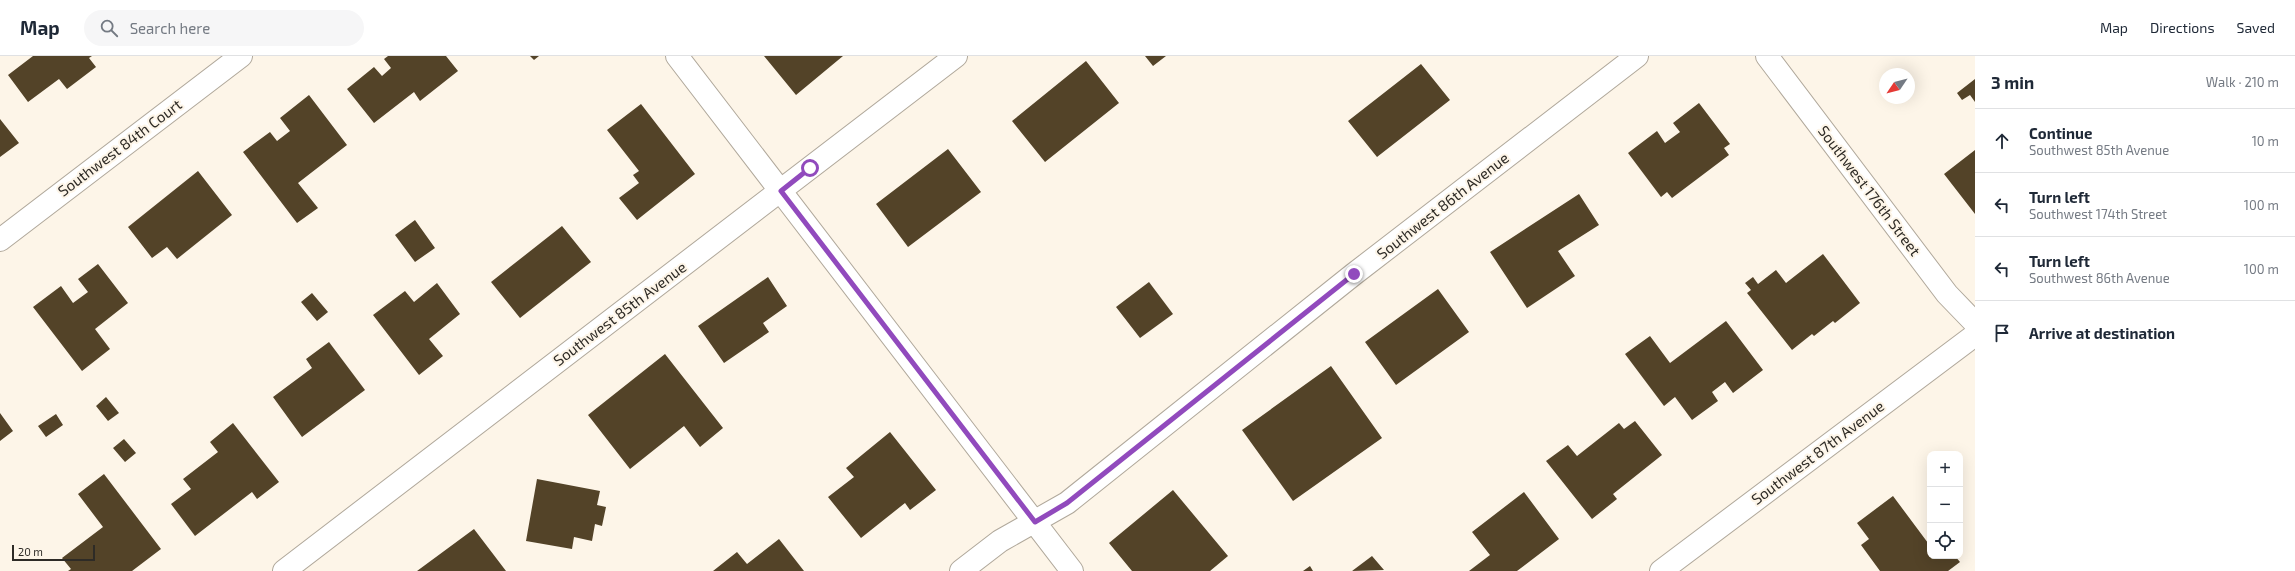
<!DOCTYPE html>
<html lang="en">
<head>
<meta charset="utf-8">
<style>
	body { margin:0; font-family:"Exo 2",sans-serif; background:#f6f6f7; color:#1f2937 }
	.controls { position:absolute; right:12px; bottom:12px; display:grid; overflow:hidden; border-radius:8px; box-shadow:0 4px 16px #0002 }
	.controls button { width:36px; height:36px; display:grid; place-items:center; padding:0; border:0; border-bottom:1px solid #e0e1e3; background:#fff; color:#1f2937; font:20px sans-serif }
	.compass { position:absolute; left:1879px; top:12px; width:36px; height:36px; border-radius:50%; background:#fff; box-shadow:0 4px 16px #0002; rotate:235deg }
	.scale { position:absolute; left:12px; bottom:10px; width:83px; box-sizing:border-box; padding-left:4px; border:2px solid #2e2b26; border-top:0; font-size:11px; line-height:14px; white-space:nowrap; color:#2e2b26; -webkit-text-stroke:3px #fdf5e8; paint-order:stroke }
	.stop { position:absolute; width:12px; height:12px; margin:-9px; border:3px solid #914abd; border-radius:50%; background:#fff }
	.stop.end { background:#914abd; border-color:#fff; box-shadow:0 1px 4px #0008 }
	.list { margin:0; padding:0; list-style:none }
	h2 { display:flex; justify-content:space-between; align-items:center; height:52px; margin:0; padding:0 16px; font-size:17px }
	h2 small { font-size:13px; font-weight:400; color:#747a83 }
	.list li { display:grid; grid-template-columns:26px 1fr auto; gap:12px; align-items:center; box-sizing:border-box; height:64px; padding:0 16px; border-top:1px solid #e0e1e3 }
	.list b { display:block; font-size:15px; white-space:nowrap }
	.list p { margin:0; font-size:13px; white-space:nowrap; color:#747a83 }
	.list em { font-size:13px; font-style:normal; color:#747a83 }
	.icon { flex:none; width:22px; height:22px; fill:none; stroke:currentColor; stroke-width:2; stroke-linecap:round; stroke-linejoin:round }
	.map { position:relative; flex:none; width:1975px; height:515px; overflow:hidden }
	header { display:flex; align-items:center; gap:24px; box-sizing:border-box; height:56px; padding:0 20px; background:#fff; border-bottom:1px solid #e0e1e3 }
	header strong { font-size:19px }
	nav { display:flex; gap:22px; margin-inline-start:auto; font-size:14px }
	.search { width:280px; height:36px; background:#f6f6f7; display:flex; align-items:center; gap:10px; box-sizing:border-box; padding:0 14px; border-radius:22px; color:#747a83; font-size:15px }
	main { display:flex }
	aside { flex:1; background:#fff }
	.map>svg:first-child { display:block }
	.building { fill:#534328 }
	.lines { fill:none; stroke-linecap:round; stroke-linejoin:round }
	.minor-casing { stroke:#b0a89b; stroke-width:24 }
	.minor { stroke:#fff; stroke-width:22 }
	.route { stroke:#914abd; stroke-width:5 }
	.labels { text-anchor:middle; stroke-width:4; stroke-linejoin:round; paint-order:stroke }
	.street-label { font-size:15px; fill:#2e2b26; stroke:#fdf5e8 }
</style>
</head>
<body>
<header>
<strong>Map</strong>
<div class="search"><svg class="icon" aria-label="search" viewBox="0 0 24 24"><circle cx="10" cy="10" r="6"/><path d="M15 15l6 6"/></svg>Search here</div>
<nav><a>Map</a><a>Directions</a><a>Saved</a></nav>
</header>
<main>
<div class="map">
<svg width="1975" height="515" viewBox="0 0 1975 515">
	<rect width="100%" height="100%" fill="#fdf5e8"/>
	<path class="building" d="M 33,0 L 92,0 L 89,2 L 96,11 L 67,33 L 59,23 L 28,46 L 8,19 Z
		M 388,0 L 446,0 L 458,15 L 420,45 L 414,36 L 374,67 L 347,33 L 374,11 L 382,20 L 391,12 L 384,3 Z
		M 530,0 L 539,0 L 534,4 Z
		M 764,0 L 843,0 L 796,39 Z
		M 1145,0 L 1166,0 L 1153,10 Z
		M 1086,5 L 1119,47 L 1045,106 L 1012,65 Z
		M 1421,8 L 1450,44 L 1377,101 L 1348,65 Z
		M 1975,23 L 1975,46 L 1970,39 L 1962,44 L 1957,37 Z
		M 309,39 L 347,89 L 298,127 L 318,152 L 297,167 L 243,96 L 270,76 L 277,85 L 290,75 L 280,62 Z
		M 1699,47 L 1730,88 L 1724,92 L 1729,99 L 1672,142 L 1667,136 L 1661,141 L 1628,97 L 1657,75 L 1665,87 L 1680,76 L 1673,67 Z
		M 641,48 L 695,118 L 637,164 L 619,142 L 639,127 L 633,119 L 639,115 L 607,74 Z
		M 0,63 L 19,87 L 0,101 Z
		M 948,93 L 981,136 L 908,191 L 876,148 Z
		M 1975,94 L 1975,158 L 1944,118 Z
		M 198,115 L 232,159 L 177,203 L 167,191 L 152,202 L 128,171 Z
		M 1579,138 L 1599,169 L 1558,195 L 1575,220 L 1527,252 L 1490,196 Z
		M 415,164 L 435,192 L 415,206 L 395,179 Z
		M 562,170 L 591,206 L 520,262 L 491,226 Z
		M 1823,198 L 1860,247 L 1835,267 L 1833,265 L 1814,280 L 1812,278 L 1792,294 L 1747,237 L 1751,234 L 1745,227 L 1753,221 L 1758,228 L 1776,214 L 1786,227 Z
		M 98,208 L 128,247 L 95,273 L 110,293 L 82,315 L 33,251 L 61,230 L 73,247 L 88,236 L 78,223 Z
		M 768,221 L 787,250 L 763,267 L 769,276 L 724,307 L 698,270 Z
		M 1149,226 L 1173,258 L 1140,282 L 1116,251 Z
		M 437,227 L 460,258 L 429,283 L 443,300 L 419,319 L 373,259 L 405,235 L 414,246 Z
		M 1438,233 L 1469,276 L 1396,329 L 1365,286 Z
		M 312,237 L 328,256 L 317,265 L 301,246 Z
		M 1726,265 L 1763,314 L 1733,337 L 1725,326 L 1712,336 L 1718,345 L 1692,364 L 1675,341 L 1664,350 L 1625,298 L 1650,280 L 1670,307 Z
		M 329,286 L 365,334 L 302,381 L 273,341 L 312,312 L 306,303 Z
		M 665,298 L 723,372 L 700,391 L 684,370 L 630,413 L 588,359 Z
		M 1331,310 L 1382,382 L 1293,445 L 1242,374 Z
		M 106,341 L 119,357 L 108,365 L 96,350 Z
		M 0,357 L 13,375 L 0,385 Z
		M 56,358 L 63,369 L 46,381 L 38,370 Z
		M 1635,365 L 1662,399 L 1613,438 L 1617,443 L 1592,463 L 1546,405 L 1568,389 L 1577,400 L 1619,367 L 1624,373 Z
		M 233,367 L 279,426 L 257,443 L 252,436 L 195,480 L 171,448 L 191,433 L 183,423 L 218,396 L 210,386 Z
		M 890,376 L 936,434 L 910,454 L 905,447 L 861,482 L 828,441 L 854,421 L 846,412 Z
		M 124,383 L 136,397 L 125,406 L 113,392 Z
		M 104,418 L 161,493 L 132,515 L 68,515 L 71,513 L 62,502 L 103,471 L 78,438 Z
		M 537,423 L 600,435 L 597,449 L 606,451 L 602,470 L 595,468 L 592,485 L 574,481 L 572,493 L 526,485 Z
		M 1173,434 L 1228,500 L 1210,515 L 1132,515 L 1109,487 Z
		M 1524,436 L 1559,483 L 1517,515 L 1469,515 L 1490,499 L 1472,476 Z
		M 1893,440 L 1928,487 L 1930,486 L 1930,500 L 1955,500 L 1960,506 L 1948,515 L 1880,515 L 1861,489 L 1869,483 L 1857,467 Z
		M 474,473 L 506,515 L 417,515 Z
		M 779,483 L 804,515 L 713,515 L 737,496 L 747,508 Z
		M 1372,500 L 1384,514 L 1352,515 Z
		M 1310,510 L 1313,515 L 1303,515 Z"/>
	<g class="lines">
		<g class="minor-casing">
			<path id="minor" d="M 677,0 L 1072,515
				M 1767,0 L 1947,238 L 1975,267
				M 0,184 L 241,0
				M 284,515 L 956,0
				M 961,515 L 1000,485 L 1067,447 L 1354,218 L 1637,0
				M 1661,515 L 1975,279"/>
		</g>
		<use href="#minor" class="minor"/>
	</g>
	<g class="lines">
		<path class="route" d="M 810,112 L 781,135 L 1035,466 L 1067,447 L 1354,218"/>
	</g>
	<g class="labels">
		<g class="street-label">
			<text transform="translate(120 92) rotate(-37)" y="5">Southwest 84th Court</text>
			<text transform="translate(1869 135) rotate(53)" y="5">Southwest 176th Street</text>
			<text transform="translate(1443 150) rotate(-38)" y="5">Southwest 86th Avenue</text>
			<text transform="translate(620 258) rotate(-37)" y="5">Southwest 85th Avenue</text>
			<text transform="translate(1818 397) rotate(-37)" y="5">Southwest 87th Avenue</text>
		</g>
	</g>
</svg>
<div class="controls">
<button>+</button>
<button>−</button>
<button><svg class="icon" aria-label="locate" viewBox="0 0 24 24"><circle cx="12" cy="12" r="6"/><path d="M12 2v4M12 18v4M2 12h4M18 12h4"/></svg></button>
</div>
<svg class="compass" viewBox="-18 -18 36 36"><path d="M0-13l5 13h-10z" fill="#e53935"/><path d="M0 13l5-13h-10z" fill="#747a83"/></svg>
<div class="scale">20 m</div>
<div class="stop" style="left:810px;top:112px"></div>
<div class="stop end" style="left:1354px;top:218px"></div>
</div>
<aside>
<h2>3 min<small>Walk · 210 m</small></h2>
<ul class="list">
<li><svg class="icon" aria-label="ahead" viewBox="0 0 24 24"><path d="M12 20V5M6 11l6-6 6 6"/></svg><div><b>Continue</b><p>Southwest 85th Avenue</p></div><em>10 m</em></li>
<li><svg class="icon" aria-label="left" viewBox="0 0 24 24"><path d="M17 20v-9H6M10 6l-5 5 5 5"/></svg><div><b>Turn left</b><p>Southwest 174th Street</p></div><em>100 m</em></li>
<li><svg class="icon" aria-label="left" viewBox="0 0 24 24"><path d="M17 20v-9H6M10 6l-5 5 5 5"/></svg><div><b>Turn left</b><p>Southwest 86th Avenue</p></div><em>100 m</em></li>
<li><svg class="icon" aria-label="arrive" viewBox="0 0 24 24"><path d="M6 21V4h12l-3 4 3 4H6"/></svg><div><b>Arrive at destination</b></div></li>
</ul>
</aside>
</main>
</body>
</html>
